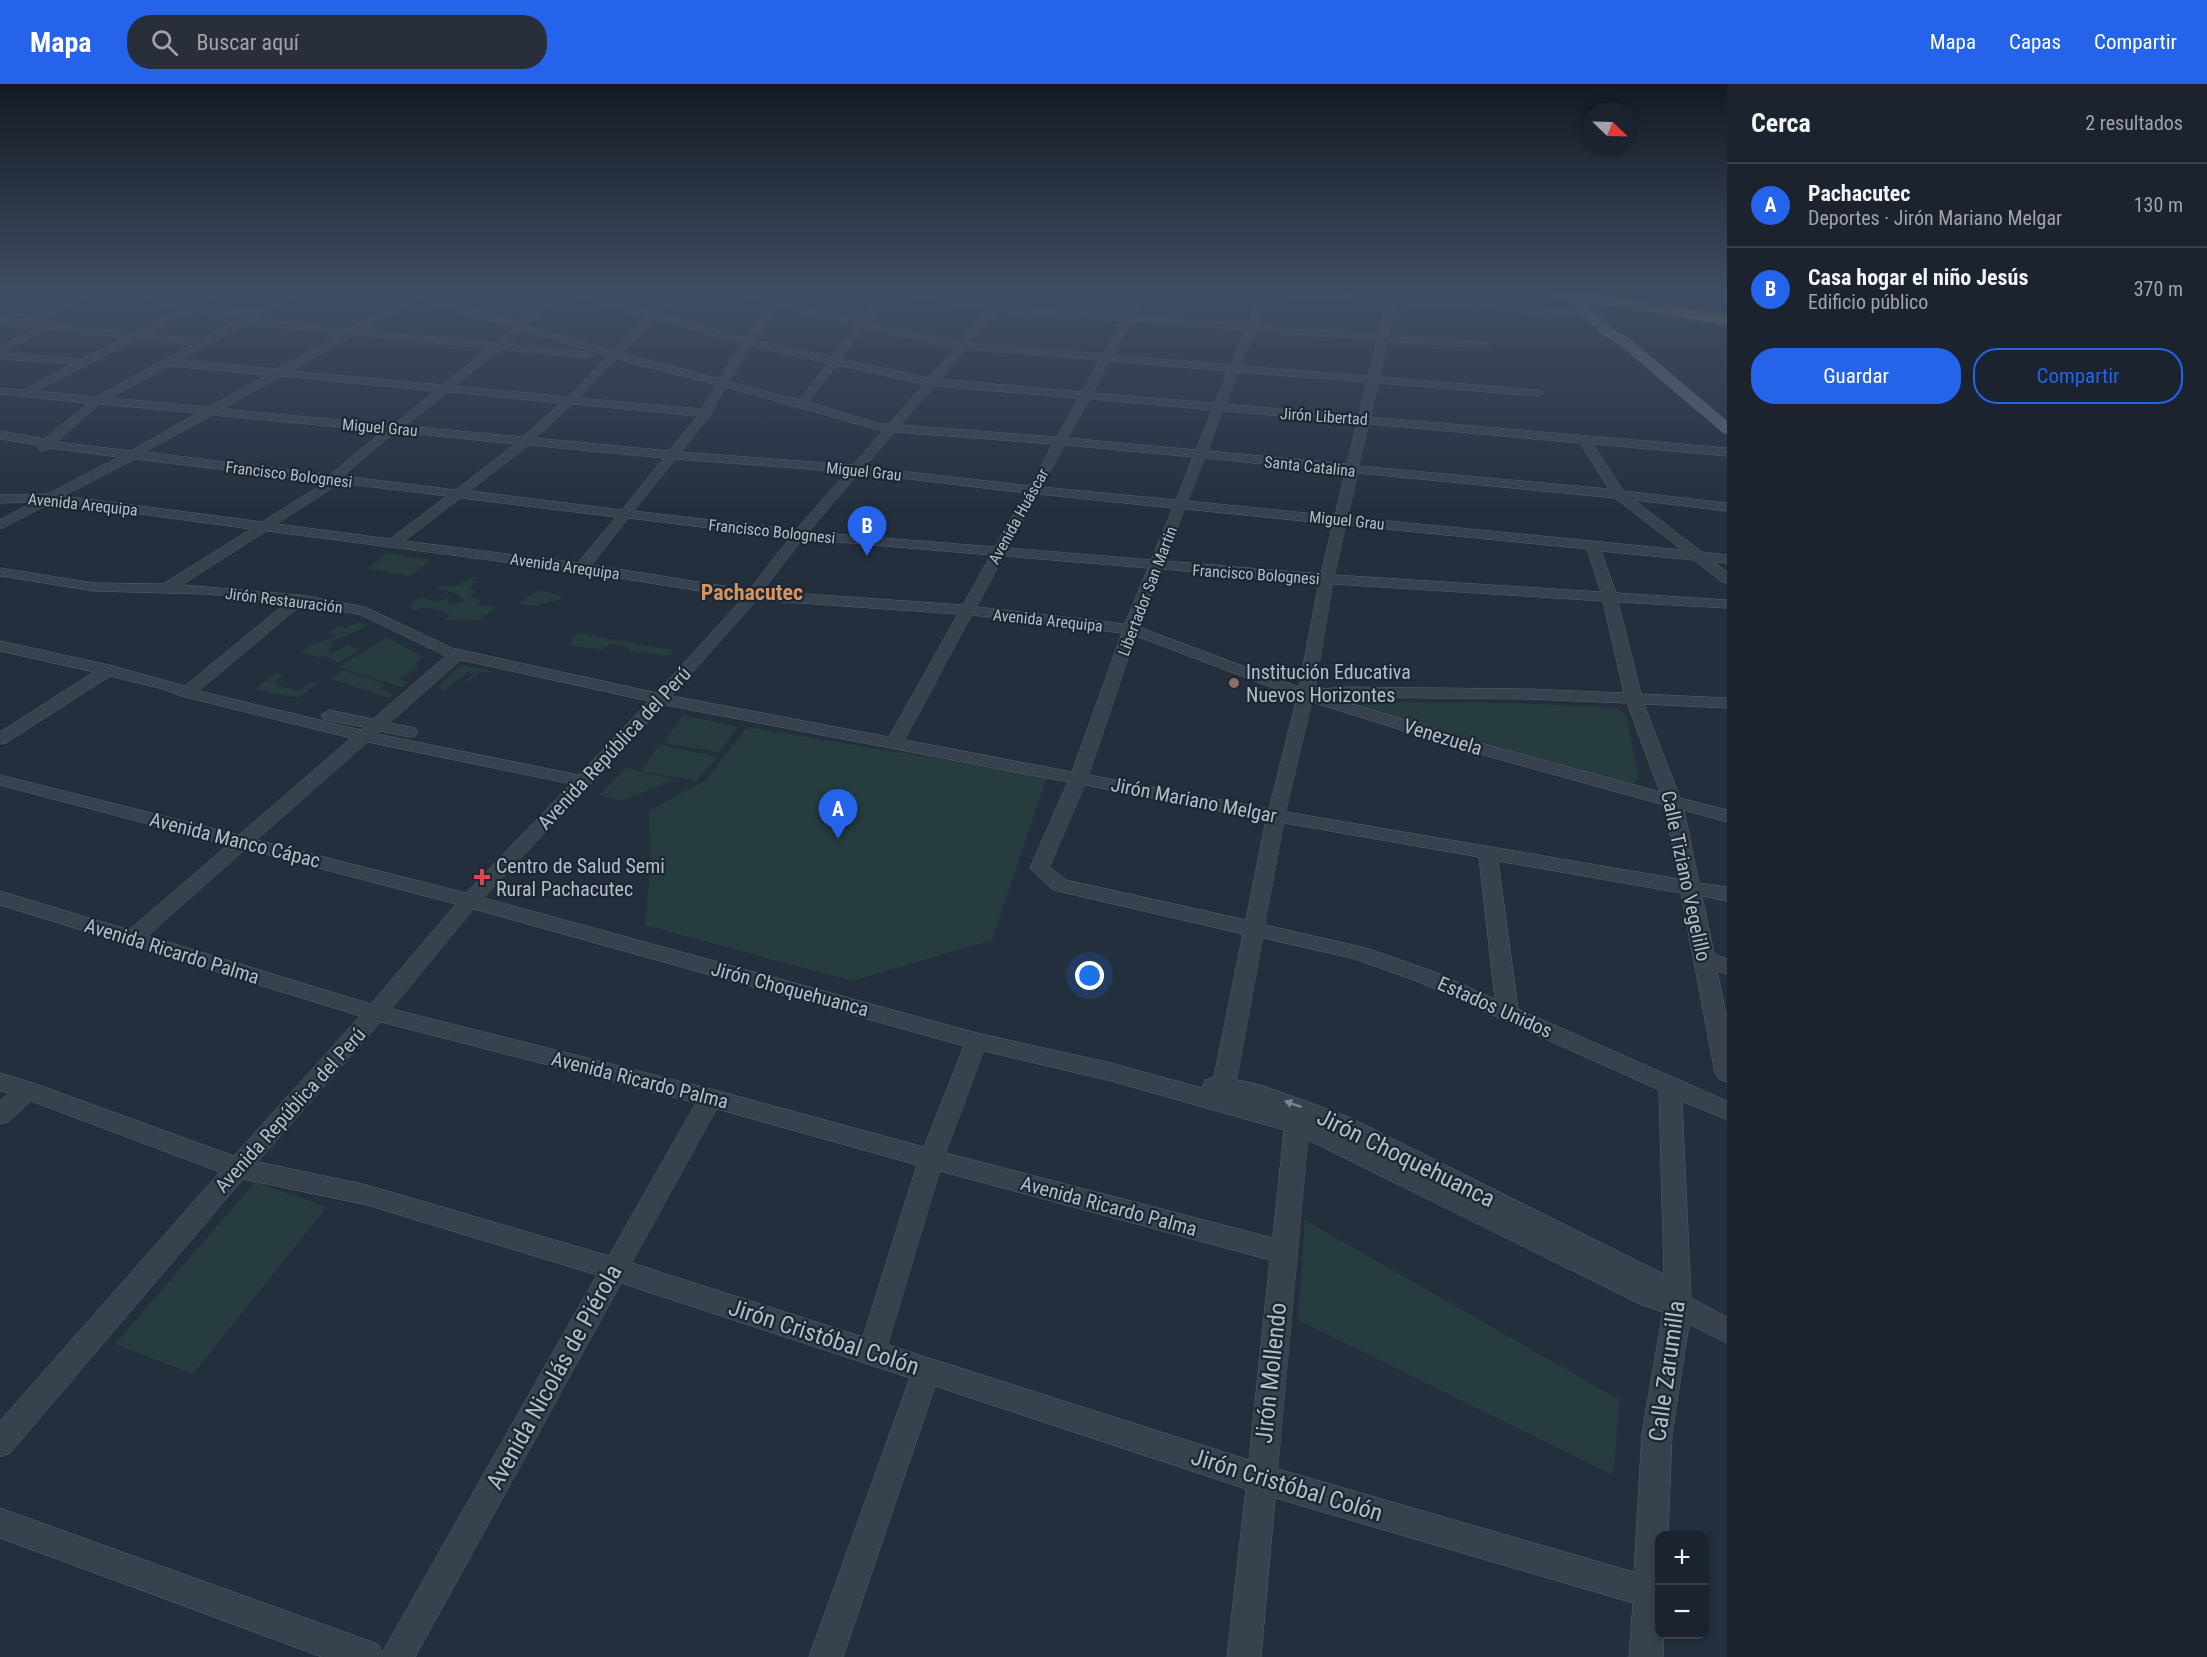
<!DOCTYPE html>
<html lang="es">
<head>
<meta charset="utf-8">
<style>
	body { margin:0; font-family:"Roboto Condensed",sans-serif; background:#282f3a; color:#f1f3f6 }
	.controls { position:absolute; right:18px; bottom:18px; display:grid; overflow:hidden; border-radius:12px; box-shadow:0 3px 9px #0003 }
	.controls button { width:54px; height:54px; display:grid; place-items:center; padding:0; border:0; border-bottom:2px solid #39404a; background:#1b232e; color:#f1f3f6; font:30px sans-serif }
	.compass { position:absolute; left:1583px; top:18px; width:54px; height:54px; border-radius:50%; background:#1b232e; box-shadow:0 3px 9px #0003; rotate:113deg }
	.you { position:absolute; left:1090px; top:892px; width:21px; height:21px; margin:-15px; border:4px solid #fff; border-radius:50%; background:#1a73e8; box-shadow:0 0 0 9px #1a73e833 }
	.badge { display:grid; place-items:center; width:39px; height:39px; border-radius:50%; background:#2563eb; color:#fff; font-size:20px; font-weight:700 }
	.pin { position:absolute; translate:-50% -50px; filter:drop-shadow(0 2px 3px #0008) }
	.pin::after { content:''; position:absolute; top:32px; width:21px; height:18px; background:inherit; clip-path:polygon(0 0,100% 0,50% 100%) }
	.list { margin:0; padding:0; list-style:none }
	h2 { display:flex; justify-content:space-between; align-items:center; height:78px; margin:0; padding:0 24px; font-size:26px }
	h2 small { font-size:20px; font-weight:400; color:#a0a4aa }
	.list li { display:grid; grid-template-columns:39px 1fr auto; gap:18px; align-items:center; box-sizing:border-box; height:84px; padding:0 24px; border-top:2px solid #39404a }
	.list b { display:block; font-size:22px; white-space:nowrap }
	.list p { margin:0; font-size:20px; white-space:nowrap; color:#a0a4aa }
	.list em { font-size:20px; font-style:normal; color:#a0a4aa }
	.actions { display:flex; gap:12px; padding:18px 24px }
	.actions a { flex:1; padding:14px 0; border:2px solid #2563eb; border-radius:24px; text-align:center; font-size:21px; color:#2563eb }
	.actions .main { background:#2563eb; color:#fff }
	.icon { flex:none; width:33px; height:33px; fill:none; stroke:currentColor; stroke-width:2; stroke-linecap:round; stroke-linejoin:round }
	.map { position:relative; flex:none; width:1727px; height:1573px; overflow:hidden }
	header { display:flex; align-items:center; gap:36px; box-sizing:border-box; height:84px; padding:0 30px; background:#2563eb; color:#fff }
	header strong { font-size:28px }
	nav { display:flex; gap:33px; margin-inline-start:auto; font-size:21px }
	.search { width:420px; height:54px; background:#282f3a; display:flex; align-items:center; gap:15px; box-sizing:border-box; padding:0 21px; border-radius:24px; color:#a0a4aa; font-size:22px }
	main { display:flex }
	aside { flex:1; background:#1b232e }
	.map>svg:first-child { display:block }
	.green { fill:#263c3f }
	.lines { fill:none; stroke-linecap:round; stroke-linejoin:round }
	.minor-casing { stroke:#565f6c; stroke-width:1 }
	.major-casing { stroke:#414a57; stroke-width:1 }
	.highway-casing { stroke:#434c59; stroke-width:2 }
	.minor { fill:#38414e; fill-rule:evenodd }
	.major { fill:#56606e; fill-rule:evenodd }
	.highway { fill:#746855; fill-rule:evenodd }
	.oneway { fill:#7c8592 }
	.education-dot { fill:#8d6e63; stroke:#1d2633; stroke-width:2 }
	.health-dot { fill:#e0444e; stroke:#1d2633; stroke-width:2 }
	.labels { text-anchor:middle; stroke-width:4.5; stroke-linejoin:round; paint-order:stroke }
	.far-street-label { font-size:16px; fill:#b4bcc9; stroke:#1d2633 }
	.poi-label { font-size:20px; fill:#b4bcc9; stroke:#1d2633; text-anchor:start }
	.street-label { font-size:20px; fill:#b4bcc9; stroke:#1d2633 }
	.far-district-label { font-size:22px; font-weight:bold; fill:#d59563; stroke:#1d2633 }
	.near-street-label { font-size:24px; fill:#b4bcc9; stroke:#1d2633 }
</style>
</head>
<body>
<header>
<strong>Mapa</strong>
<div class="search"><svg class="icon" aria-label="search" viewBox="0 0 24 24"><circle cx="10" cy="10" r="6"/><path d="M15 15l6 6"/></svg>Buscar aquí</div>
<nav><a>Mapa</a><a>Capas</a><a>Compartir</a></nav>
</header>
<main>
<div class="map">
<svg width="1727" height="1573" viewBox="0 0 1727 1573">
	<rect width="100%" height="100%" fill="#242f3e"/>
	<path class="green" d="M 387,469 L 431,476 L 410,492 L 367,485 Z
		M 471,493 L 474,494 L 470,497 L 475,497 L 470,504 L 474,506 L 470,514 L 482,516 L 477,520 L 497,523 L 477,537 C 464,534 454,538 443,536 L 451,530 L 425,523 L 412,528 L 414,526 L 409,523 L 413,521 L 412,518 L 422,513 L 436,518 L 454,512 L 447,516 L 451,520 L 464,517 C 459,509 445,506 436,505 L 441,502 L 454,503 Z
		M 538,506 L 558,511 L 563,515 L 536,522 L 518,520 Z
		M 358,538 L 368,542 L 329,559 L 333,562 L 328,566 L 330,569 L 327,572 L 348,561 L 360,566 L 339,579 L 325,572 L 321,574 L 301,568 L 316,558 L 319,559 L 336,552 L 328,549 L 339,542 L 347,544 Z
		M 577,549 L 673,566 L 669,572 L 629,567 L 629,564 L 611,559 L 603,566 L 568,561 Z
		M 387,553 L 423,573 L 414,580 L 418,583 L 400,595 L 409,598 L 401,603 L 338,583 Z
		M 461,581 L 495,588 L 479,588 L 469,597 L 466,596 L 474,590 L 468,588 L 445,606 L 436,604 Z
		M 343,586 L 384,600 L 380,606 L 394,610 L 389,614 L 331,595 Z
		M 276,589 L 284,591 L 275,597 L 279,599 L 278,602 L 300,607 L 311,598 L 318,599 L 298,614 L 255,605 Z
		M 1363,618 L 1514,619 L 1617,624 L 1626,631 L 1639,695 L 1632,700 L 1350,621 L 1352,619 Z
		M 683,631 L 738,643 L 719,668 L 664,659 Z
		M 747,643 L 1047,693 L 992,856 L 852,897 L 645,841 L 651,783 L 649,727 L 706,696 Z
		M 659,661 L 660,661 L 718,673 L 696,697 L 641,687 Z
		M 626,684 L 675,696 L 621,717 L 599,711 Z
		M 255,1098 L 327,1123 L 193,1290 L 115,1260 Z
		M 1305,1136 L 1620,1316 L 1613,1391 L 1298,1236 Z"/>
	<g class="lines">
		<g class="minor-casing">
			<path id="minor" d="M 86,208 L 98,208 L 36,238 L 134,249 L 181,225 L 133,210 L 132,208 L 145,208 L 189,221 L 214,208 L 225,208 L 201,222 L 257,226 L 292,208 L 302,208 L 255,235 L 350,245 L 409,212 L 402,208 L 427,208 L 425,211 L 520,239 L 559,208 L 581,208 L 652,228 L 674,208 L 683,208 L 661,230 L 745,254 L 771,220 L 733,210 L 732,208 L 746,208 L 775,215 L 780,208 L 789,208 L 783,217 L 859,237 L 881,208 L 890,208 L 868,239 L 961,258 L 987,226 L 904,211 L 900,208 L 918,208 L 992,221 L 1002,208 L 1011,208 L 1001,222 L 1125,231 L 1139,208 L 1147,208 L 1135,232 L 1247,240 L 1261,208 L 1304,208 L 1387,213 L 1389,208 L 1397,208 L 1396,214 L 1591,227 L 1591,231 L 1588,232 L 1395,219 L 1388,251 L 1485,258 L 1490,261 L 1485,264 L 1387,257 L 1379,293 L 1538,306 L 1544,309 L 1538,312 L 1378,299 L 1370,333 L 1727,364 L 1727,372 L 1593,360 L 1623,407 L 1727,419 L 1727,427 L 1634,416 L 1702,468 L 1727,471 L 1727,479 L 1714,478 L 1727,488 L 1727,499 L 1722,498 L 1694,476 L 1601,467 L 1616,509 L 1727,516 L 1727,524 L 1618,518 L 1641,610 L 1727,614 L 1727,624 L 1644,620 L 1680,714 L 1727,726 L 1727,738 L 1684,726 L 1699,799 L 1727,803 L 1727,817 L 1702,812 L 1714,870 L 1727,875 L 1727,890 L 1717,887 L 1727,934 L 1727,998 L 1719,995 L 1715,989 L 1681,809 L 1498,777 L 1518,925 L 1727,1017 L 1727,1036 L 1682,1017 L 1691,1214 L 1727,1233 L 1727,1259 L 1689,1240 L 1672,1349 L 1668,1452 L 1660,1452 L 1660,1550 L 1664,1550 L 1663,1573 L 1629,1573 L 1633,1519 L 1275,1414 L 1261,1573 L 1227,1573 L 1246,1405 L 935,1302 L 843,1573 L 809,1573 L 910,1294 L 621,1199 L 415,1573 L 322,1573 L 0,1454 L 0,1424 L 367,1556 L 379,1561 L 382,1569 L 597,1191 L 367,1121 L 243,1095 L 10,1369 L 0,1373 L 0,1337 L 220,1088 L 31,1017 L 8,1038 L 0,1040 L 0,1017 L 9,1009 L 0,1007 L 0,989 L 36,1000 L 234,1072 L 360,932 L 0,821 L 0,807 L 129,846 L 228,761 L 0,701 L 0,691 L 239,751 L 351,654 L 181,612 L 163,605 L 110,592 L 6,659 L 0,660 L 0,648 L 94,588 L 0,567 L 0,557 L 109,581 L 185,602 L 287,518 L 206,510 L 94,507 L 0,492 L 0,484 L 94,499 L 163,500 L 251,445 L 53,418 L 0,445 L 0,436 L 33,418 L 0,419 L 0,411 L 48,410 L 119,373 L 50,364 L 43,367 L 39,366 L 38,361 L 0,355 L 0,347 L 45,355 L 88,319 L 0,310 L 0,304 L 23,306 L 72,280 L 0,275 L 0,262 L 37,244 L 0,240 L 0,234 L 22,236 ZM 568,209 L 569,210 L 647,233 L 613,267 L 529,242 ZM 1269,211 L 1386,219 L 1378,250 L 1257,241 ZM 418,215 L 514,244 L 495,259 L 363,246 ZM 779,222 L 856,242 L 832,273 L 754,256 ZM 191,227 L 247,231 L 201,256 L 147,250 ZM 997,227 L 1122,237 L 1103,270 L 970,259 ZM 656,235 L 741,259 L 720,295 L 622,269 ZM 1132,237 L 1245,246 L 1231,281 L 1113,271 ZM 246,240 L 341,250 L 277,285 L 180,276 ZM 864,244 L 956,264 L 929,294 L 841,275 ZM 50,245 L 124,254 L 83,275 L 1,269 ZM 523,246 L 608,272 L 568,313 L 455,302 L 500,265 L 588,274 L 593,271 L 588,268 L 506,260 ZM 1255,247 L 1377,256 L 1368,292 L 1241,282 ZM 354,251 L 488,264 L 443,301 L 291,287 ZM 137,255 L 192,261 L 96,313 L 37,307 ZM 750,262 L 828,279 L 799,316 L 730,298 ZM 966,265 L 1100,276 L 1082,308 L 940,295 ZM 617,275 L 717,301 L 702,325 L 579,314 ZM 1110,277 L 1228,287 L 1215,319 L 1093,309 ZM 837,281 L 924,300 L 889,340 L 880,340 L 809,318 ZM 170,282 L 267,291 L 209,323 L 110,314 ZM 1239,288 L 1367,298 L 1359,332 L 1226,320 ZM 281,292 L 435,307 L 393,341 L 223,325 ZM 935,302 L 1079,314 L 1057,353 L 901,341 ZM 726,303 L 875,345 L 883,347 L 853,381 L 681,368 L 710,331 ZM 448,308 L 561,319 L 523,353 L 406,342 ZM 1090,315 L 1212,326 L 1196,366 L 1068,354 ZM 100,320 L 198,329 L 131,367 L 57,358 ZM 573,320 L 698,332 L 669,367 L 536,354 ZM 1223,327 L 1357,339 L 1347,380 L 1208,367 ZM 213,331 L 383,347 L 330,391 L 145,368 ZM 1369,340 L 1580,359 L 1609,405 L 1359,382 ZM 398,348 L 515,360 L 456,406 L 343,392 L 385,356 ZM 895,348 L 1053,360 L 1030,402 L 865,383 ZM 529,361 L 664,374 L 622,426 L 470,407 ZM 1065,361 L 1193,373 L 1176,416 L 1042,403 ZM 1205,374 L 1345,388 L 1335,432 L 1188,417 ZM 135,375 L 326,398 L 262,438 L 64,412 ZM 676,375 L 847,388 L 796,446 L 634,427 ZM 859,389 L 1026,409 L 995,463 L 809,448 ZM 1358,389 L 1615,414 L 1682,466 L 1348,433 ZM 340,399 L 447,412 L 390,455 L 277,440 ZM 1038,410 L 1173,424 L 1151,476 L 1009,464 ZM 461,414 L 616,433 L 578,479 L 405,457 ZM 1185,425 L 1333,440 L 1321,490 L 1165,477 ZM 629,434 L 790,454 L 749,506 L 592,481 ZM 1346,441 L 1587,465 L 1601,508 L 1335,491 ZM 267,447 L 582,488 L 743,514 L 657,609 L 452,564 L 365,523 L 300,511 L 182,501 ZM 803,455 L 991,471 L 963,521 L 763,507 ZM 1004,472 L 1148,484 L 1125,540 L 977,523 ZM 1162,485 L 1319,499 L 1299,603 L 1139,543 ZM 1333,500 L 1603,517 L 1624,609 L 1527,605 L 1342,603 L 1315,606 ZM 757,516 L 958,530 L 889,653 L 672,612 ZM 303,520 L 361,531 L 446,572 L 373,635 L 329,626 L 321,631 L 323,635 L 364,643 L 361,646 L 199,607 ZM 972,531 L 1122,549 L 1072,688 L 905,656 ZM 1136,552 L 1297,613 L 1269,725 L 1089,691 ZM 461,576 L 649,617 L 579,691 L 377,650 L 380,647 L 409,653 L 415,652 L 418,648 L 415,644 L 390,639 ZM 1342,613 L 1527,615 L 1627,619 L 1660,708 L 1474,657 L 1332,614 ZM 1312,618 L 1462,665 L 1664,721 L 1679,795 L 1286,728 ZM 665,621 L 1068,698 L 1030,784 L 1053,806 L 1243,850 L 1214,993 L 1205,996 L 1202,1004 L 1111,979 L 977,949 L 484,814 ZM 368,658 L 571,700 L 466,809 L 257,756 ZM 1085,701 L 1266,736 L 1246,836 L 1066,796 L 1050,783 ZM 1284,739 L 1479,773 L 1495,915 L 1435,888 L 1366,864 L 1265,841 ZM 246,765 L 456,820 L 371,920 L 148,852 ZM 474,825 L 964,962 L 924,1063 L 711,1005 L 392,925 ZM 1263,854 L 1355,875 L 1419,898 L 1659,1006 L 1664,1190 L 1347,1032 L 1261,1001 L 1237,996 ZM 381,938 L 696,1019 L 609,1172 L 367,1101 L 258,1078 ZM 984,967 L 1111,997 L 1284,1046 L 1273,1154 L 946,1069 ZM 1243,1015 L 1273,1024 L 1247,1016 ZM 717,1025 L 917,1081 L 863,1253 L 632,1179 ZM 1308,1056 L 1642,1221 L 1663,1228 L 1642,1349 L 1634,1488 L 1278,1385 ZM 940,1087 L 1270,1176 L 1249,1376 L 888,1261 Z"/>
		</g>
		<g class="major-casing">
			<path id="major" d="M 1562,208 L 1573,208 L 1613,245 L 1630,255 L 1727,337 L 1727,350 L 1722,348 L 1620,261 L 1603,251 L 1563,212 Z"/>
		</g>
		<g class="highway-casing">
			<path id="highway" d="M 1548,208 L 1583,208 L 1727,231 L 1727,241 L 1555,212 Z"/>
		</g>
		<use href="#minor" class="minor"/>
		<use href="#major" class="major"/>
		<use href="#highway" class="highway"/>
	</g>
	<defs><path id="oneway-solid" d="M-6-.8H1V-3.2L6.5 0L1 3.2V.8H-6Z" transform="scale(1.5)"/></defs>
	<use class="oneway" href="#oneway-solid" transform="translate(1293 1020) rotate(-161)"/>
	<linearGradient id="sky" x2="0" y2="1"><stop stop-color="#141a22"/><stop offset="0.49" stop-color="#3f4d63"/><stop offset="1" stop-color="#3f4d63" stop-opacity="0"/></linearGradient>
	<rect width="1727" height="428" fill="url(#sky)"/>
	<circle class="education-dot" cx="1234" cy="599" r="6"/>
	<path class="health-dot" d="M479 784h6v6h6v6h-6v6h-6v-6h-6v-6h6z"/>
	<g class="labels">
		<g class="far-street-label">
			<text transform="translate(1324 332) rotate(4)" y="6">Jirón Libertad</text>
			<text transform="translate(380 343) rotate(5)" y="6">Miguel Grau</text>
			<text transform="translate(1310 382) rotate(6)" y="6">Santa Catalina</text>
			<text transform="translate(864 387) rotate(6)" y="6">Miguel Grau</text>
			<text transform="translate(289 390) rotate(7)" y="6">Francisco Bolognesi</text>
			<text transform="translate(83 420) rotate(6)" y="6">Avenida Arequipa</text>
			<text transform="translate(1018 432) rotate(-61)" y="6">Avenida Huáscar</text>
			<text transform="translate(1347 436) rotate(6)" y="6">Miguel Grau</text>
			<text transform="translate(772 447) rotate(6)" y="6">Francisco Bolognesi</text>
			<text transform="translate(565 482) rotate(8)" y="6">Avenida Arequipa</text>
			<text transform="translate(1256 490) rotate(4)" y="6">Francisco Bolognesi</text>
			<text transform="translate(1147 507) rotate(-69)" y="6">Libertador San Martin</text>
			<text transform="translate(284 516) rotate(7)" y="6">Jirón Restauración</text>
			<text transform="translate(1048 536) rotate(6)" y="6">Avenida Arequipa</text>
		</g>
		<g class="poi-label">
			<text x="1246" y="595">Institución Educativa<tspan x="1246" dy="23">Nuevos Horizontes</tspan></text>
			<text x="496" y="789">Centro de Salud Semi<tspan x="496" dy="23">Rural Pachacutec</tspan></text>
		</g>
		<g class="street-label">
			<text transform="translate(1443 653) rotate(17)" y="7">Venezuela</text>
			<text transform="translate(614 664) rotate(-47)" y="7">Avenida República del Perú</text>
			<text transform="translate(1194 716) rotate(11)" y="7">Jirón Mariano Melgar</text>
			<text transform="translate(235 756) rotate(14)" y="7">Avenida Manco Cápac</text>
			<text transform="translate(1686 792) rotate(78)" y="7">Calle Tiziano Vegelillo</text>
			<text transform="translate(172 867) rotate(17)" y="7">Avenida Ricardo Palma</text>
			<text transform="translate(790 905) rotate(15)" y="7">Jirón Choquehuanca</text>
			<text transform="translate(1495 923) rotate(24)" y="7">Estados Unidos</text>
			<text transform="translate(640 996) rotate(14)" y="7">Avenida Ricardo Palma</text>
			<text transform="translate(290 1026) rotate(-48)" y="7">Avenida República del Perú</text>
			<text transform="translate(1109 1122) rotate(15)" y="7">Avenida Ricardo Palma</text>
		</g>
		<g class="far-district-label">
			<text x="752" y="516">Pachacutec</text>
		</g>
		<g class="near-street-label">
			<text transform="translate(1406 1074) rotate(26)" y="8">Jirón Choquehuanca</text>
			<text transform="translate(824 1253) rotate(18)" y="8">Jirón Cristóbal Colón</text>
			<text transform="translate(1667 1287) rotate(-82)" y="8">Calle Zarumilla</text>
			<text transform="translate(1271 1289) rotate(-84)" y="8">Jirón Mollendo</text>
			<text transform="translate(554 1293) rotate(-61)" y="8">Avenida Nicolás de Piérola</text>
			<text transform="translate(1287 1401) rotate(17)" y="8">Jirón Cristóbal Colón</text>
		</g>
	</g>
</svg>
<div class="controls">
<button>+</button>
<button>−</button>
</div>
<svg class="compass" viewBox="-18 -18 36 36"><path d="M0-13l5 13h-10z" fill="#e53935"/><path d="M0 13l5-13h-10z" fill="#a0a4aa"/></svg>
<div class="you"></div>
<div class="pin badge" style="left:838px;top:755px">A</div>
<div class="pin badge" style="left:867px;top:472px">B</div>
</div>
<aside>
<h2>Cerca<small>2 resultados</small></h2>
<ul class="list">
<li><span class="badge">A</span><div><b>Pachacutec</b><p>Deportes · Jirón Mariano Melgar</p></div><em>130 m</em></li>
<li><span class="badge">B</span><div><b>Casa hogar el niño Jesús</b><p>Edificio público</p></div><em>370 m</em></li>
</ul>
<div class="actions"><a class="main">Guardar</a><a>Compartir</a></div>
</aside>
</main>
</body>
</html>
